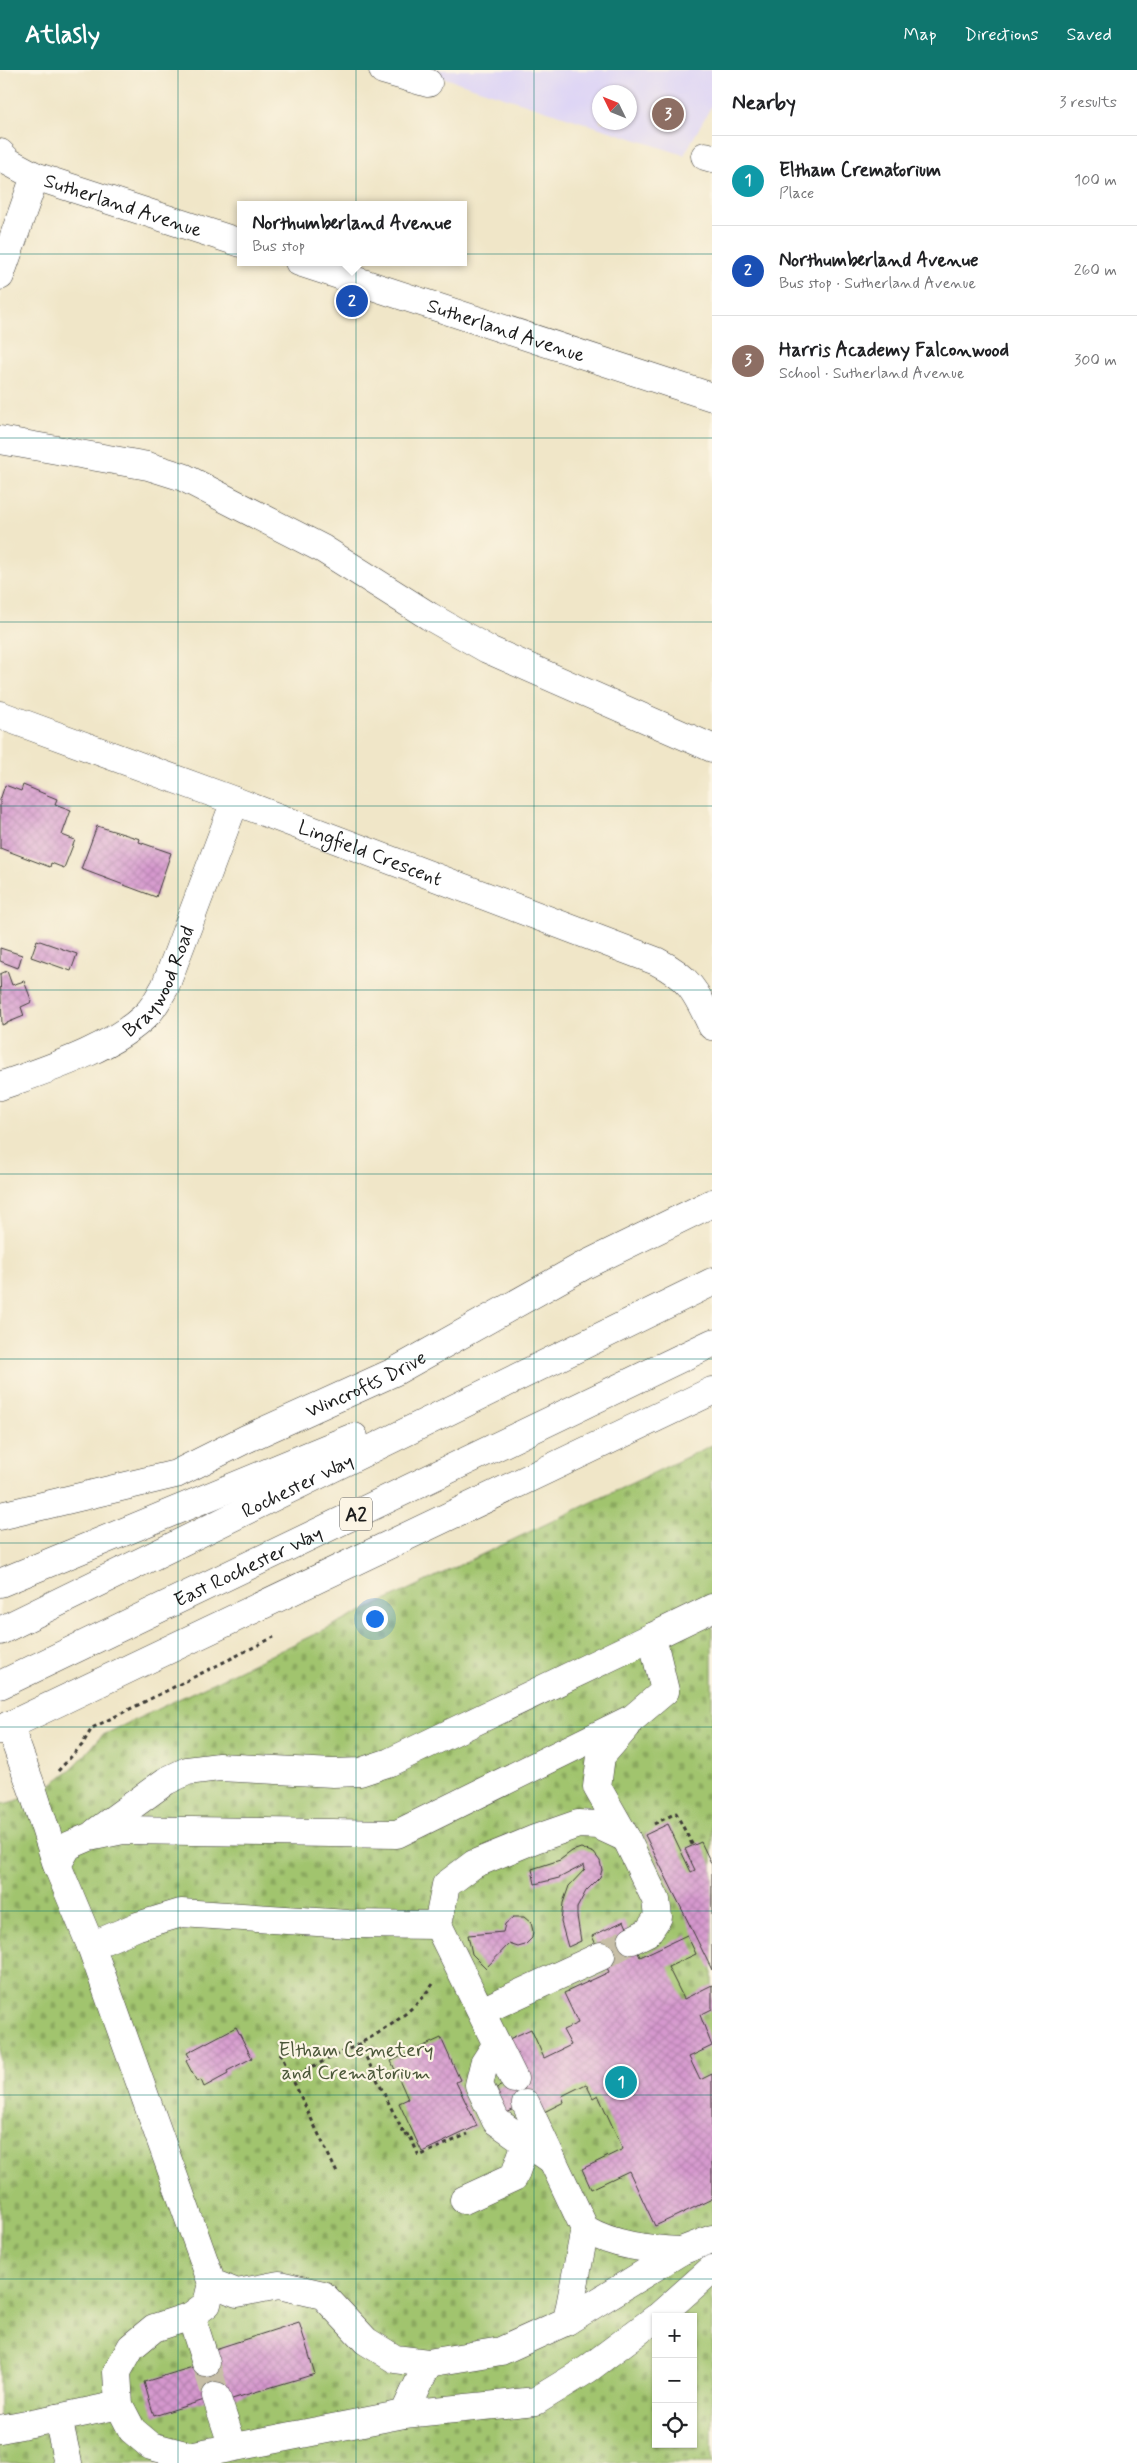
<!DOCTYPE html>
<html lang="en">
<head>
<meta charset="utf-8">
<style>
	body { margin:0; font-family:Mynerve,sans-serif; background:#f2f2f2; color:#202124 }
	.controls { position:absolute; right:15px; bottom:15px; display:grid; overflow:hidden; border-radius:0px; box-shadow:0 1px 4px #0004 }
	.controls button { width:45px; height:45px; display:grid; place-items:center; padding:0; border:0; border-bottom:1px solid #e0e0e0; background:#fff; color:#202124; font:25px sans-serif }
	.compass { position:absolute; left:592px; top:15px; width:45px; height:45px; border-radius:50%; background:#fff; box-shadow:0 1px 4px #0004; rotate:313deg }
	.you { position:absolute; left:374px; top:1548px; width:18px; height:18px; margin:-12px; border:4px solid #fff; border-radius:50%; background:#1a73e8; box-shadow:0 0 0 8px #1a73e833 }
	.badge { display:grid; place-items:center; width:32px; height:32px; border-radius:50%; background:#0f766e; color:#fff; font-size:16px; font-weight:700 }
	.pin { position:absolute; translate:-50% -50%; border:2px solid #fff; box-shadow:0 1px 5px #0006 }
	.popup { position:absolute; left:237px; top:131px; width:230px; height:65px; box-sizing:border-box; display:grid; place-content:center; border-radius:0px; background:#fff; filter:drop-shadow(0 1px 4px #0005); font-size:16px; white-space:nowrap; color:#757577 }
	.popup b { font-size:19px; color:#202124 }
	.popup::after { content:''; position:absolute; left:50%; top:100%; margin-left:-10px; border:10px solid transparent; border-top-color:#fff }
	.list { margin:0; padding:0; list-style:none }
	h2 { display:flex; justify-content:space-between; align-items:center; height:65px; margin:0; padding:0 20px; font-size:21px }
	h2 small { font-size:16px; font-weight:400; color:#757577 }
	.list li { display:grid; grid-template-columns:32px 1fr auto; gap:15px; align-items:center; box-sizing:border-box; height:90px; padding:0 20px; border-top:1px solid #e0e0e0 }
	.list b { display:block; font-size:19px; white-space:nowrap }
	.list p { margin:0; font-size:16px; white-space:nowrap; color:#757577 }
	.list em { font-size:16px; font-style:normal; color:#757577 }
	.icon { flex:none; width:28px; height:28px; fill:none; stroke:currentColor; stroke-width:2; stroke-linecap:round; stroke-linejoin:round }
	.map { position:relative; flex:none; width:712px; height:2393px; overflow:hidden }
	header { display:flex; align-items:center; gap:30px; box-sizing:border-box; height:70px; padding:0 25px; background:#0f766e; color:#fff }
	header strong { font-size:24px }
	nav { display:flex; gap:28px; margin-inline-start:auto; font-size:18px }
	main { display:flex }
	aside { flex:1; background:#fff }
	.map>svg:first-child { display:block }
	.built { fill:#ded5f5; fill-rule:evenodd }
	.cemetery { fill:url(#cemetery-stones); stroke:#5e7045; fill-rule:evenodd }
	.building { fill:url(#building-cross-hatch) }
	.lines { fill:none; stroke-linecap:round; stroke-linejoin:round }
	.minor-tunnel { stroke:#c6bea6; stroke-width:28; stroke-dasharray:28 14; stroke-linecap:butt }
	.minor-casing { stroke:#3c3a36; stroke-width:29 }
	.highway-casing { stroke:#3c3a36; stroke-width:29 }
	.path { stroke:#3c3a36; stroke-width:3; stroke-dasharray:4 4; stroke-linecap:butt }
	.minor { stroke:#fff; stroke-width:28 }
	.highway { stroke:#fff; stroke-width:28 }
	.grid { fill:none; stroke:#0f766e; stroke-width:1; stroke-opacity:0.55 }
	.labels { text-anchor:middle; stroke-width:4.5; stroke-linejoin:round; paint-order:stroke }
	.shield { fill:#fcf5e5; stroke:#5f5d58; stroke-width:1 }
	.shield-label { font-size:19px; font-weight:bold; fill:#1c1c1c }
	.street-label { font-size:20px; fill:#1c1c1c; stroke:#fcf5e5 }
	.park-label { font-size:20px; fill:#4b5739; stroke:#fcf5e5 }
</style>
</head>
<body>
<header>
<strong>Atlasly</strong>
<nav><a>Map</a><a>Directions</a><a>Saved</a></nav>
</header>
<main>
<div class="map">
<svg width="712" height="2393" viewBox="0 0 712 2393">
	<defs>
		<pattern id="cemetery-stones" width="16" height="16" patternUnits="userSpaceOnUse" patternTransform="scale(1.25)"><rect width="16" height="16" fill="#a1c46e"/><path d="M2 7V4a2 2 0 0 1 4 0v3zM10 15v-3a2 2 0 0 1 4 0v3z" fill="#8aa85f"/></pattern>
		<pattern id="building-cross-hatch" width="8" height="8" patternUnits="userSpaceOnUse" patternTransform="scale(1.25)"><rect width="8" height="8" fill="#d598ce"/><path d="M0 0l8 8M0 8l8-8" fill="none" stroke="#b682b0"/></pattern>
	</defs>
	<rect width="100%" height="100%" fill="#fcf5e5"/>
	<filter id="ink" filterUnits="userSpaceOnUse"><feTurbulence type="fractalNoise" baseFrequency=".02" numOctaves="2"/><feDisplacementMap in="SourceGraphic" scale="10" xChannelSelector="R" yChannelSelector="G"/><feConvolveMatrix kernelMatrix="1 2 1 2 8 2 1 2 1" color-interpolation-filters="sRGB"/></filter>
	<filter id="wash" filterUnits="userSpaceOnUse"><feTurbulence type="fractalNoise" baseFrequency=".0096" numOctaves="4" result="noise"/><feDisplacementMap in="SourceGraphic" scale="20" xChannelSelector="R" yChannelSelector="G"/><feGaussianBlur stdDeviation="1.12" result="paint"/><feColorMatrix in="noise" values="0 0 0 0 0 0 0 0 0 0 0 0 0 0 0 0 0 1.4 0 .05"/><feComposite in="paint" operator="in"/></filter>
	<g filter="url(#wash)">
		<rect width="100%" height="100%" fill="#f0e6c8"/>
		<path class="built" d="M 420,0 L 712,0 L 712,35 L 684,85 ZM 600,22 L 630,22 L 630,52 L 600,52 Z"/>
		<path class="cemetery" d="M 712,1375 L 712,2393 L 0,2393 L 0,1734 C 8,1734 15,1731 23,1728 C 57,1716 79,1694 101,1666 ZM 656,2247 L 693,2247 L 693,2374 L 656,2374 Z"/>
		<g id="blocks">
			<path class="building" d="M 5,715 L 21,721 L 23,715 L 57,729 L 55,734 L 71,740 L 62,765 L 75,770 L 64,798 L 51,793 L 50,797 L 0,778 L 0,730 Z
				M 97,756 L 140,769 L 139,772 L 171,783 L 156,827 L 81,799 Z
				M 37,870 L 77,884 L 71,901 L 31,887 Z
				M 0,878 L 22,885 L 18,898 L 0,891 Z
				M 7,901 L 12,915 L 24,911 L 32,932 L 21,937 L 24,946 L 2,955 L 0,904 Z
				M 668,1754 L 691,1802 L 695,1800 L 685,1779 L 701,1772 L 712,1795 L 712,1900 L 645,1765 Z
				M 581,1778 L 594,1783 L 600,1791 L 602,1800 L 600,1807 L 586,1821 L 577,1838 L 577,1846 L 581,1871 L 568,1877 L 561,1852 L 563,1833 L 569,1816 L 585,1799 L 584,1795 L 559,1808 L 535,1814 L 532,1799 L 560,1790 L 572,1781 Z
				M 513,1847 L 524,1847 L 531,1853 L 533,1861 L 532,1868 L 525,1875 L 518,1877 L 509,1874 L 486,1898 L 472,1884 L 468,1865 L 503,1862 L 505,1854 Z
				M 624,1851 L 640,1887 L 687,1865 L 696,1884 L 668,1897 L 684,1929 L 712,1915 L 712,1939 L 700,1945 L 712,1976 L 689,1987 L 700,2010 L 712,2004 L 712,2129 L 655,2156 L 629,2101 L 591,2119 L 582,2099 L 623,2079 L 598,2025 L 593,2028 L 586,2014 L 562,2026 L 564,2032 L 544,2042 L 526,2034 L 502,2045 L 491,2021 L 514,2009 L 509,1969 L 531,1959 L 544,1988 L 571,1975 L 563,1960 L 578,1953 L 564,1923 L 609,1902 L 592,1866 Z
				M 236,1957 L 252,1988 L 227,2001 L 228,2004 L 204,2017 L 201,2010 L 197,2012 L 186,1991 L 190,1988 L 187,1983 Z
				M 441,1968 L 460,2010 L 456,2012 L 477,2056 L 422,2082 L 399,2033 L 408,2029 L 391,1991 Z
				M 299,2252 L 315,2304 L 222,2332 L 220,2325 L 154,2346 L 144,2312 L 212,2291 L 209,2281 Z"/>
		</g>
	</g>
	<g filter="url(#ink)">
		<use href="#blocks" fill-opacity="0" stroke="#3c3a36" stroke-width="1"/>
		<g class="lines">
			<path class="minor-tunnel" d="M 601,1886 L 632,1870
				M 206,2293 L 216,2326"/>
			<g class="minor-casing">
				<g id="minor">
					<path d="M 383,0 L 428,13"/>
					<path id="s1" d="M 0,83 L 9,92 L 35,106 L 241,173"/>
					<path d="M 705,86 L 712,88"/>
					<path id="s2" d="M 299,192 L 712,327"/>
					<path d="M 0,206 L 35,106"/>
					<path d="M 0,370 L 148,396 L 183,407 L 323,479 L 429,546 L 487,579 L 712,678"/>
					<path id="s3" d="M 0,645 L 235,731 L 656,891 C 690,908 696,922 712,956"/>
					<path id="s4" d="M 0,1016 C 45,1000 115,978 148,943 C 155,936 160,925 165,917 L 235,731"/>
					<path id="s5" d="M 0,1446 L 176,1404 L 246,1369 L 394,1302 L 583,1196 L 712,1133"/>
					<path d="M 9,1655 L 34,1724 L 57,1795"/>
					<path d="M 627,1656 L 601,1686 L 597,1717 L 626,1768 L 656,1830 L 658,1847 L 648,1862 L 632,1870"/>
					<path d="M 96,1762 L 166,1711 L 187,1701 L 219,1697 L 333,1703 L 360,1702 L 390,1692 L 652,1567"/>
					<path d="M 91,1876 L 138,1856 L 181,1843 L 348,1854 L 438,1855"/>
					<path d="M 482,1941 L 601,1886"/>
					<path d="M 497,1974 L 484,1994 L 479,2015 L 496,2051 L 552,2090"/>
					<path d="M 514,2009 L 438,1855 L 446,1815 L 474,1794 L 535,1769 L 578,1754 L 598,1755 L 626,1768"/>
					<path d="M 526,2034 L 585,2159 C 614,2176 648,2179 681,2181"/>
					<path d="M 464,2130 L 514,2107 L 526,2073"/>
					<path d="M 585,2159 L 567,2251 L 501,2281 L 428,2293 L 395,2289 L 366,2271 L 323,2225 L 279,2215 L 237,2223 L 212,2213 L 91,1876 L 57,1795 L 68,1776 L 89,1767 L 123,1760 L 397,1764 L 633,1648 L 665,1621 L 652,1567 L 712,1538"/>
					<path d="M 212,2213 L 207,2234 L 191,2246 L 154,2258 L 131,2277 L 117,2302 L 119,2335 L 132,2360 L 151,2376 L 189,2386 L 404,2344 L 428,2293"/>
					<path d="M 191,2246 L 206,2293"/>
					<path d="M 658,2247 L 712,2199"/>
					<path d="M 567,2251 L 681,2181 L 712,2169"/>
					<path d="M 216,2326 L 233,2377"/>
					<path d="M 404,2344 L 536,2331 L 588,2299 L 656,2248"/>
					<path d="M 0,2359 L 58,2348"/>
					<path d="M 68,2393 L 58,2348 L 119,2335"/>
				</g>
			</g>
			<g class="highway-casing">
				<g id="highway">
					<path d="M 0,1513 L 354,1367"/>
					<path id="s6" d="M 0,1561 L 712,1212"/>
					<path id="s7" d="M 0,1615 L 712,1273"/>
					<path d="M 0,1660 L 712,1321"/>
				</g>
			</g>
			<path class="path" d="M 58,1701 L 82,1675 L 92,1658 L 274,1567
				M 654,1754 L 676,1743 L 693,1776
				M 359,1973 L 405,2066 L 409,2064 L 419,2086 L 468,2064
				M 280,1983 L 338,2105
				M 291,2007 C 342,1981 399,1962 433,1914"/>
			<use href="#minor" class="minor"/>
			<use href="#highway" class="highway"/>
		</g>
	</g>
	<path class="grid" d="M 178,0 L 178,2393M 356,0 L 356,2393M 534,0 L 534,2393M 0,184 L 712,184M 0,368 L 712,368M 0,552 L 712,552M 0,736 L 712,736M 0,920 L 712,920M 0,1104 L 712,1104M 0,1289 L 712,1289M 0,1473 L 712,1473M 0,1657 L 712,1657M 0,1841 L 712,1841M 0,2025 L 712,2025M 0,2209 L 712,2209"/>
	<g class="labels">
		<rect class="shield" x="340" y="1427.5" width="32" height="33" rx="4"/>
		<g class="shield-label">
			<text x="356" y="1451">A2</text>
		</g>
		<g class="street-label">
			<text dy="7" stroke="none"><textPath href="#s1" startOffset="135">Sutherland Avenue</textPath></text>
			<text dy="7" stroke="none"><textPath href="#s2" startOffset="218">Sutherland Avenue</textPath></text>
			<text dy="7" stroke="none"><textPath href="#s3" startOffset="395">Lingfield Crescent</textPath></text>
			<text dy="7" stroke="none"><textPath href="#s4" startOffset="199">Braywood Road</textPath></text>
			<text dy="7" stroke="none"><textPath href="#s5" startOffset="391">Wincrofts Drive</textPath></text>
			<text dy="7" stroke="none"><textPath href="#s6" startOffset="331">Rochester Way</textPath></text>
			<text dy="7" stroke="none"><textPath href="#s7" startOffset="275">East Rochester Way</textPath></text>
		</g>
		<g class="park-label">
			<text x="356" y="1986">Eltham Cemetery<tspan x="356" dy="23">and Crematorium</tspan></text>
		</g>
	</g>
</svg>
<div class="controls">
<button>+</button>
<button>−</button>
<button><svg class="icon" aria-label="locate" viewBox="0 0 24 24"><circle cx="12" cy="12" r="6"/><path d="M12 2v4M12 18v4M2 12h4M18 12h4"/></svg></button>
</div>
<svg class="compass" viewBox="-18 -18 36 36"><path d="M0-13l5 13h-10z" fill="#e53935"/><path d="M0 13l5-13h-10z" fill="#757577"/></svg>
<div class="you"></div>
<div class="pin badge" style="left:621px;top:2012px;background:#0f9aa8">1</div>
<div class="pin badge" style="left:352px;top:231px;background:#1a4fb4">2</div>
<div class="popup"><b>Northumberland Avenue</b>Bus stop</div>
<div class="pin badge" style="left:668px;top:44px;background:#8d6e63">3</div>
</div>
<aside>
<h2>Nearby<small>3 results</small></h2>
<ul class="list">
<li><span class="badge" style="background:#0f9aa8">1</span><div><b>Eltham Crematorium</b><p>Place</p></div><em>100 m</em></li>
<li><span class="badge" style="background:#1a4fb4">2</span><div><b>Northumberland Avenue</b><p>Bus stop · Sutherland Avenue</p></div><em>260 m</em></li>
<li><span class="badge" style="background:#8d6e63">3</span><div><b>Harris Academy Falconwood</b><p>School · Sutherland Avenue</p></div><em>300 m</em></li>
</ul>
</aside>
</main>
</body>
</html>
